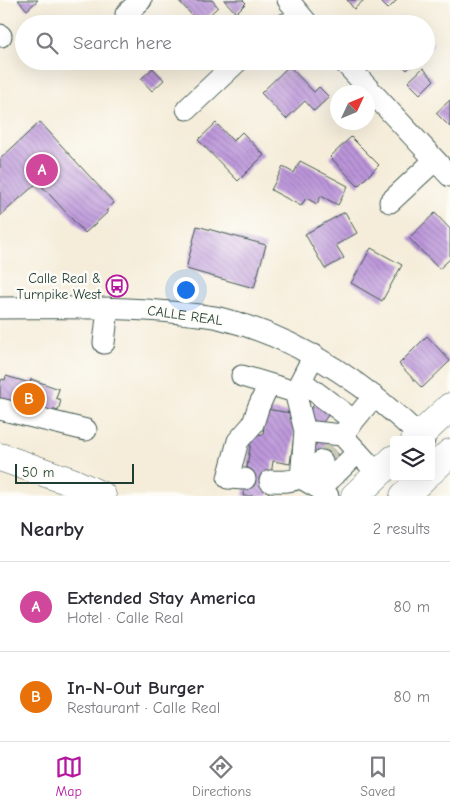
<!DOCTYPE html>
<html lang="en">
<head>
<meta charset="utf-8">
<style>
	body { margin:0; font-family:"Comic Neue",sans-serif; background:#f2f2f3; color:#2b2b33 }
	.controls { position:absolute; right:15px; bottom:15px; display:grid; overflow:hidden; border-radius:5px; box-shadow:0 5px 20px #0002 }
	.controls button { width:45px; height:45px; display:grid; place-items:center; padding:0; border:0; border-bottom:1px solid #e1e1e2; background:#fff; color:#2b2b33; font:25px sans-serif }
	.compass { position:absolute; left:330px; top:85px; width:45px; height:45px; border-radius:50%; background:#fff; box-shadow:0 5px 20px #0002; rotate:46deg }
	.scale { position:absolute; left:15px; bottom:12px; width:119px; box-sizing:border-box; padding-left:5px; border:2px solid #1f3d34; border-top:0; font-size:14px; line-height:18px; white-space:nowrap; color:#1f3d34; -webkit-text-stroke:4px #fdfcf7; paint-order:stroke }
	.you { position:absolute; left:185px; top:289px; width:18px; height:18px; margin:-12px; border:4px solid #fff; border-radius:50%; background:#1a73e8; box-shadow:0 0 0 8px #1a73e833 }
	.badge { display:grid; place-items:center; width:32px; height:32px; border-radius:50%; background:#b5179e; color:#fff; font-size:16px; font-weight:700 }
	.pin { position:absolute; translate:-50% -50%; border:2px solid #fff; box-shadow:0 1px 5px #0006 }
	.list { margin:0; padding:0; list-style:none }
	h2 { display:flex; justify-content:space-between; align-items:center; height:65px; margin:0; padding:0 20px; font-size:21px }
	h2 small { font-size:16px; font-weight:400; color:#7c7c81 }
	.list li { display:grid; grid-template-columns:32px 1fr auto; gap:15px; align-items:center; box-sizing:border-box; height:90px; padding:0 20px; border-top:1px solid #e1e1e2 }
	.list b { display:block; font-size:19px; white-space:nowrap }
	.list p { margin:0; font-size:16px; white-space:nowrap; color:#7c7c81 }
	.list em { font-size:16px; font-style:normal; color:#7c7c81 }
	.icon { flex:none; width:28px; height:28px; fill:none; stroke:currentColor; stroke-width:2; stroke-linecap:round; stroke-linejoin:round }
	.map { position:relative; flex:none; width:450px; height:496px; overflow:hidden }
	.search { position:absolute; background:#fff; box-shadow:0 5px 20px #0002; left:15px; right:15px; top:15px; height:55px; display:flex; align-items:center; gap:12px; box-sizing:border-box; padding:0 18px; border-radius:28px; color:#7c7c81; font-size:19px }
	.sheet { height:245px; background:#fff }
	nav { display:flex; justify-content:space-around; align-items:center; box-sizing:border-box; height:70px; border-top:1px solid #e1e1e2; background:#fff; font-size:14px; color:#7c7c81 }
	nav a { display:grid; justify-items:center; gap:2px }
	nav .on { color:#b5179e }
	.map>svg:first-child { display:block }
	.building { fill:url(#building-back-hatch) }
	.lines { fill:none; stroke-linecap:round; stroke-linejoin:round }
	.minor-tunnel { stroke:#cacab9; stroke-width:21; stroke-dasharray:21 11; stroke-linecap:butt }
	.minor-casing { stroke:#3f574d; stroke-width:23 }
	.major-casing { stroke:#3f574d; stroke-width:29 }
	.highway-casing { stroke:#3f574d; stroke-width:29 }
	.minor { stroke:#fff; stroke-width:21 }
	.major { stroke:#fff; stroke-width:28 }
	.highway { stroke:#fff; stroke-width:28 }
	.labels { text-anchor:middle; stroke-width:5; stroke-linejoin:round; paint-order:stroke }
	.poi-label { font-size:14px; fill:#1f3d34; stroke:#fdfcf7; text-anchor:end }
	.street-label { font-size:14px; fill:#1f3d34; stroke:#fdfcf7 }
</style>
</head>
<body>
<div class="map">
<svg width="450" height="496" viewBox="0 0 450 496">
	<defs>
		<pattern id="building-back-hatch" width="6" height="6" patternUnits="userSpaceOnUse" patternTransform="scale(1.25)"><rect width="6" height="6" fill="#bc95da"/><path d="M-1 5l2 2M0 0l6 6M5-1l2 2" fill="none" stroke="#987bb2"/></pattern>
	</defs>
	<rect width="100%" height="100%" fill="#fdfcf7"/>
	<filter id="ink" filterUnits="userSpaceOnUse"><feTurbulence type="fractalNoise" baseFrequency=".02" numOctaves="2"/><feDisplacementMap in="SourceGraphic" scale="10" xChannelSelector="R" yChannelSelector="G"/><feConvolveMatrix kernelMatrix="1 2 1 2 8 2 1 2 1" color-interpolation-filters="sRGB"/></filter>
	<filter id="wash" filterUnits="userSpaceOnUse"><feTurbulence type="fractalNoise" baseFrequency=".0096" numOctaves="4" result="noise"/><feDisplacementMap in="SourceGraphic" scale="20" xChannelSelector="R" yChannelSelector="G"/><feGaussianBlur stdDeviation="1.12" result="paint"/><feColorMatrix in="noise" values="0 0 0 0 0 0 0 0 0 0 0 0 0 0 0 0 0 1.4 0 .05"/><feComposite in="paint" operator="in"/></filter>
	<g filter="url(#wash)">
		<rect width="100%" height="100%" fill="#f5edda"/>
		<g id="blocks">
			<path class="building" d="M 18,0 L 38,0 L 27,10 Z
				M 178,0 L 212,0 L 218,7 L 200,24 Z
				M 224,0 L 243,0 L 246,3 L 236,13 Z
				M 347,0 L 364,0 L 354,9 Z
				M 379,0 L 397,0 L 388,9 Z
				M 426,35 L 434,44 L 426,51 Z
				M 154,61 L 164,61 L 159,66 Z
				M 398,61 L 416,61 L 407,70 Z
				M 289,66 L 314,92 L 319,87 L 329,97 L 314,111 L 305,101 L 286,119 L 261,93 Z
				M 153,68 L 164,80 L 152,91 L 141,79 Z
				M 423,68 L 434,80 L 420,94 L 408,82 Z
				M 450,100 L 450,127 L 436,113 Z
				M 40,122 L 114,203 L 106,211 L 108,212 L 85,233 L 38,182 L 0,216 L 0,159 Z
				M 216,123 L 233,141 L 242,132 L 264,155 L 238,181 L 198,140 Z
				M 351,137 L 379,165 L 358,186 L 330,157 Z
				M 300,161 L 348,186 L 338,205 L 321,196 L 317,204 L 306,198 L 301,206 L 271,190 L 283,167 L 294,173 Z
				M 345,212 L 357,233 L 336,245 L 344,258 L 325,269 L 305,234 Z
				M 435,213 L 450,229 L 450,259 L 439,269 L 409,238 Z
				M 197,226 L 266,245 L 254,288 L 186,269 Z
				M 371,248 L 402,265 L 382,301 L 351,283 Z
				M 427,336 L 450,361 L 422,388 L 399,364 Z
				M 6,376 L 30,383 L 31,379 L 59,389 L 56,398 L 61,400 L 58,411 L 53,409 L 50,420 L 0,405 L 0,384 L 2,379 L 5,380 Z
				M 317,401 L 331,411 L 321,425 L 306,415 Z
				M 266,409 L 297,414 L 290,464 L 273,461 L 268,496 L 243,496 L 252,433 L 263,435 Z
				M 323,438 L 343,459 L 331,471 L 311,450 Z"/>
		</g>
	</g>
	<g filter="url(#ink)">
		<use href="#blocks" fill-opacity="0" stroke="#3f574d" stroke-width="1"/>
		<g class="lines">
			<path class="minor-tunnel" d="M 322,461 L 334,450"/>
			<g class="minor-casing">
				<path id="minor" d="M 288,0 L 308,24
					M 126,14 L 141,0
					M 285,24 L 298,22 L 302,24
					M 0,35 L 1,36
					M 343,61 L 450,176
					M 187,109 L 238,61
					M 390,202 L 435,160
					M 0,308 C 60,308 121,306 181,313 C 194,315 207,315 219,318 C 298,337 366,384 424,440
					M 104,343 L 108,308
					M 242,376 L 295,392 L 314,355
					M 301,381 L 353,420
					M 295,392 L 305,431
					M 374,396 L 342,435 L 378,474
					M 0,409 L 86,430
					M 245,479 L 228,478 L 238,441 L 253,424 L 258,408 L 269,384
					M 270,481 C 298,483 301,478 322,461
					M 320,489 L 358,452
					M 328,496 L 320,489 L 301,478 L 305,431 L 342,435"/>
			</g>
			<g class="major-casing">
				<path id="major" d="M 415,440 L 450,407
					M 431,471 L 450,453
					M 355,496 L 394,459
					M 404,496 L 424,477"/>
			</g>
			<g class="highway-casing">
				<path id="highway" d="M 0,457 L 72,482 L 102,496"/>
			</g>
			<use href="#minor" class="minor"/>
			<use href="#major" class="major"/>
			<use href="#highway" class="highway"/>
		</g>
	</g>
	<defs>
		<g id="bus-ring" transform="scale(1.125)"><circle r="9.5" fill="#fdfcf7" stroke="#b5179e" stroke-width="1.5"/><path d="M-5-6H5V4H4V6H2V4H-2V6H-4V4H-5ZM-3.5-4V0h7V-4ZM-3.5 1.2v1.5H-2V1.2ZM2 1.2v1.5H3.5V1.2Z" fill="#b5179e"/></g>
	</defs>
	<g fill-rule="evenodd">
		<use href="#bus-ring" x="117" y="286"/>
	</g>
	<g class="labels">
		<g class="poi-label">
			<text x="101" y="283">Calle Real &amp;<tspan x="101" dy="16">Turnpike West</tspan></text>
		</g>
		<g class="street-label">
			<text transform="translate(185 315) rotate(8)" y="5">CALLE REAL</text>
		</g>
	</g>
</svg>
<div class="controls">
<button><svg class="icon" aria-label="layers" viewBox="0 0 24 24"><path d="M12 4l9 5-9 5-9-5zM3 14l9 5 9-5"/></svg></button>
</div>
<svg class="compass" viewBox="-18 -18 36 36"><path d="M0-13l5 13h-10z" fill="#e53935"/><path d="M0 13l5-13h-10z" fill="#7c7c81"/></svg>
<div class="scale">50 m</div>
<div class="you"></div>
<div class="pin badge" style="left:42px;top:170px;background:#d1479c">A</div>
<div class="pin badge" style="left:29px;top:399px;background:#e8710a">B</div>
<div class="search"><svg class="icon" aria-label="search" viewBox="0 0 24 24"><circle cx="10" cy="10" r="6"/><path d="M15 15l6 6"/></svg>Search here</div>
</div>
<section class="sheet">
<h2>Nearby<small>2 results</small></h2>
<ul class="list">
<li><span class="badge" style="background:#d1479c">A</span><div><b>Extended Stay America</b><p>Hotel · Calle Real</p></div><em>80 m</em></li>
<li><span class="badge" style="background:#e8710a">B</span><div><b>In-N-Out Burger</b><p>Restaurant · Calle Real</p></div><em>80 m</em></li>
</ul>
</section>
<nav>
<a class="on"><svg class="icon" aria-label="map" viewBox="0 0 24 24"><path d="M3 6l6-2 6 2 6-2v14l-6 2-6-2-6 2zM9 4v14M15 6v14"/></svg>Map</a>
<a><svg class="icon" aria-label="directions" viewBox="0 0 24 24"><path d="M12 3l9 9-9 9-9-9zM9 14v-3h6M13 9l2 2-2 2"/></svg>Directions</a>
<a><svg class="icon" aria-label="saved" viewBox="0 0 24 24"><path d="M7 4h10v16l-5-4-5 4z"/></svg>Saved</a>
</nav>
</body>
</html>
